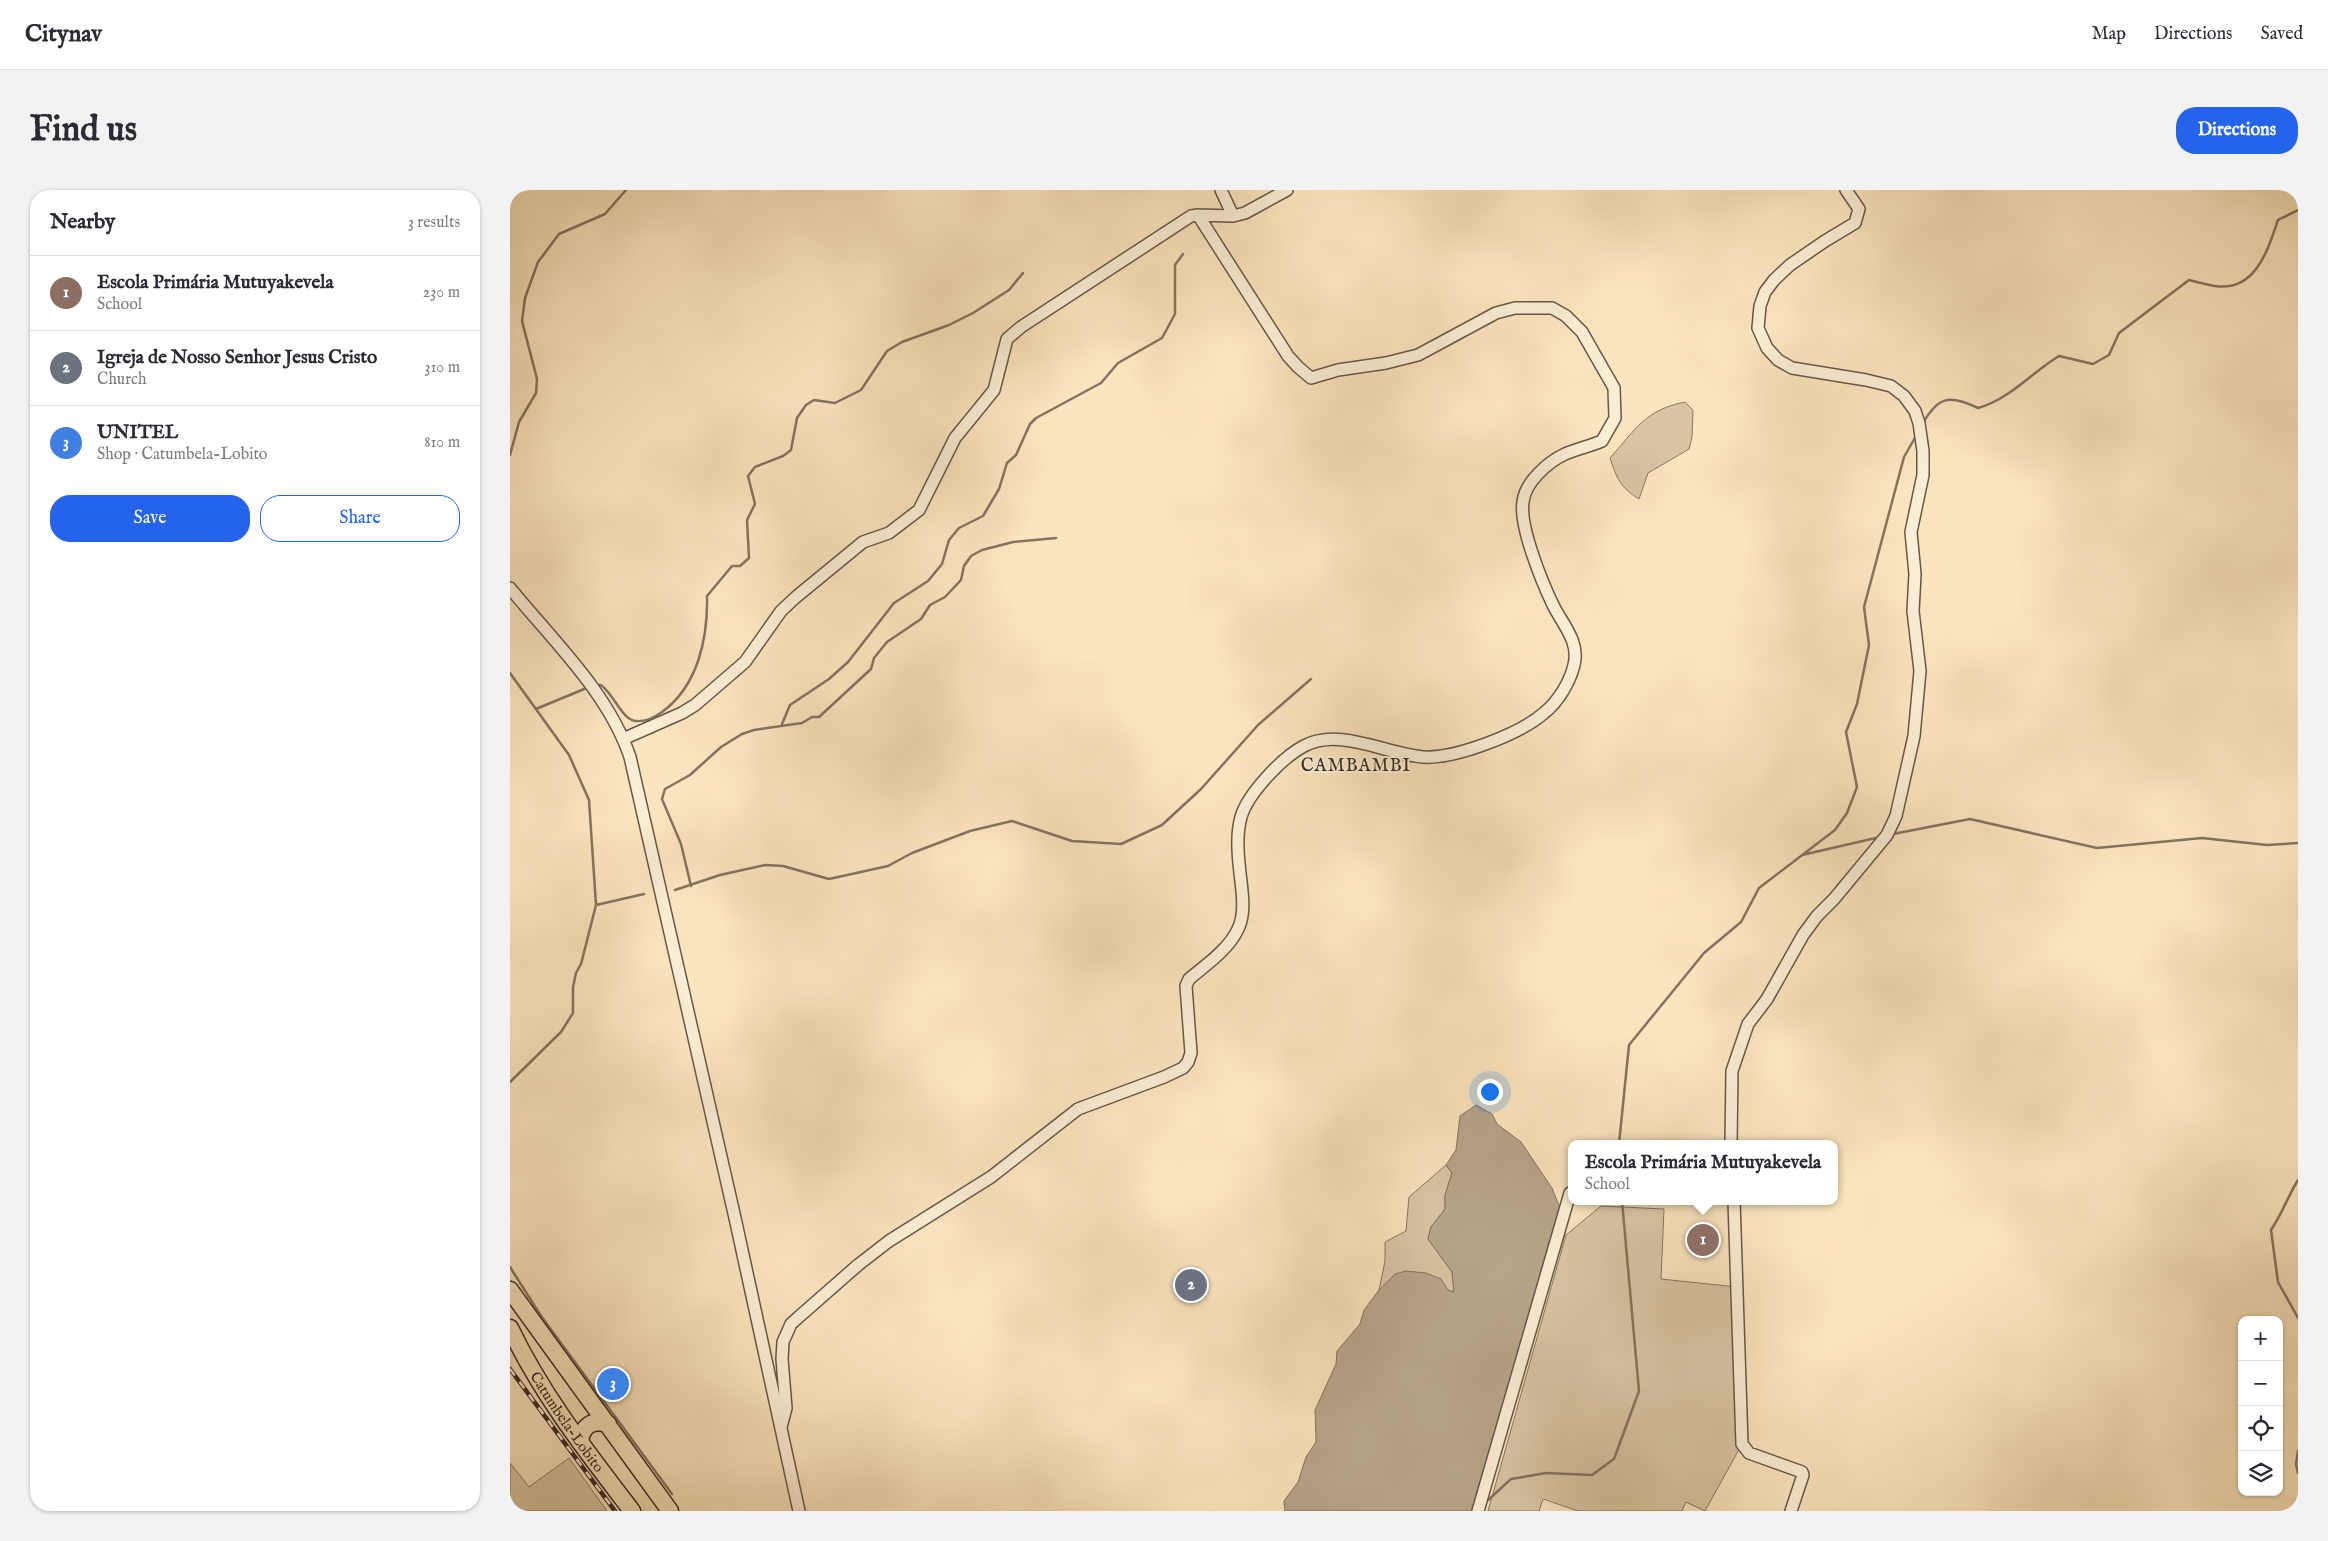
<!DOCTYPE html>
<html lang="en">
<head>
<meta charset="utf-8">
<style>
	body { margin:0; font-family:"IM FELL English",serif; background:#f2f2f3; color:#2b2b33 }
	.controls { position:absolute; right:15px; bottom:15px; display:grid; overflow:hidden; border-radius:10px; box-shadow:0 1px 4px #0004 }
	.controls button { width:45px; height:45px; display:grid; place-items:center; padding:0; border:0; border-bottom:1px solid #e1e1e2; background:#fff; color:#2b2b33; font:25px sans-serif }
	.you { position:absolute; left:979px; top:901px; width:18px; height:18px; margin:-12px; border:4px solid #fff; border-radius:50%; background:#1a73e8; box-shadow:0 0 0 8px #1a73e833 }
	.badge { display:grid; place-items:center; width:32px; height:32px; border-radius:50%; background:#2563eb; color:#fff; font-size:16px; font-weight:700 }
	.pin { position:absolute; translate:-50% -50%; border:2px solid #fff; box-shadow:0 1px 5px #0006 }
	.popup { position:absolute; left:1058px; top:950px; width:270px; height:65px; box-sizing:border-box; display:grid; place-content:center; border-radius:10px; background:#fff; filter:drop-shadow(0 1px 4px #0005); font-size:16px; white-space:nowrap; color:#7c7c81 }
	.popup b { font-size:19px; color:#2b2b33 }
	.popup::after { content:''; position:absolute; left:50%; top:100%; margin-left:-10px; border:10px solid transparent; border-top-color:#fff }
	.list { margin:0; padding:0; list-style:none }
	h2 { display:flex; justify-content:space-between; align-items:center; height:65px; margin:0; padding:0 20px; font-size:21px }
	h2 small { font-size:16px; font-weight:400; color:#7c7c81 }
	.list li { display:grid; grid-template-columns:32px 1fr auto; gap:15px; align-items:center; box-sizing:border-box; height:75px; padding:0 20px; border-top:1px solid #e1e1e2 }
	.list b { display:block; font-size:19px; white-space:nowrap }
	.list p { margin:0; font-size:16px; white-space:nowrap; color:#7c7c81 }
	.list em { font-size:16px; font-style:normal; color:#7c7c81 }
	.actions { display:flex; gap:10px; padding:15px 20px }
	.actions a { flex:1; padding:11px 0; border:1px solid #2563eb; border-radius:20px; text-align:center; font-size:18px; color:#2563eb }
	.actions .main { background:#2563eb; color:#fff }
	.icon { flex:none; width:28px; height:28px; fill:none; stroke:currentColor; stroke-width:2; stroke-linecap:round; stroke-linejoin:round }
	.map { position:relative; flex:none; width:1788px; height:1321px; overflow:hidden; border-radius:20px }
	header { display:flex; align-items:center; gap:30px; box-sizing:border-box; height:70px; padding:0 25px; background:#fff; border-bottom:1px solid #e1e1e2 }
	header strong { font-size:24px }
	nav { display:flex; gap:28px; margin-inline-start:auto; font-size:18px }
	.intro { display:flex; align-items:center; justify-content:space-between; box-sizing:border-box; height:120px; padding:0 30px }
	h1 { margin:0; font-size:35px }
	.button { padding:12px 22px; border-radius:20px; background:#2563eb; color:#fff; font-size:18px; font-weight:700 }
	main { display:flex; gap:30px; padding:0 30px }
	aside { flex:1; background:#fff; border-radius:20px; box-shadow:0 1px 4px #0004 }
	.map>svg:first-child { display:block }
	.green { fill:#d9c5a4; stroke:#877663 }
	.water { fill:#b8a58a; stroke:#847360 }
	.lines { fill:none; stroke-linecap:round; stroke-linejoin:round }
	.stream { stroke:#847360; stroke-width:2.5 }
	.minor-casing { stroke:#665749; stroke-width:14 }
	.highway-casing { stroke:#352822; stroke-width:19 }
	.minor { stroke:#fceed5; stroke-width:11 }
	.highway { stroke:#fbe5bf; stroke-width:16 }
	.rail-casing { stroke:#352822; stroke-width:4.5 }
	.rail { stroke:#fceed5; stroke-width:2.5; stroke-dasharray:8; stroke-linecap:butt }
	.labels { text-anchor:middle; stroke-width:4; stroke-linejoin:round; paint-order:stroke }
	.street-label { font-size:15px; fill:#352822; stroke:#fceed5 }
	.quarter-label { font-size:18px; letter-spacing:1px; fill:#352822; stroke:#fceed5 }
</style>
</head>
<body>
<header>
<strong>Citynav</strong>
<nav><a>Map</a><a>Directions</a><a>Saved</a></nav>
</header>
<div class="intro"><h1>Find us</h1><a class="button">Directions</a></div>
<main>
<aside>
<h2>Nearby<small>3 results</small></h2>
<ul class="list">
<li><span class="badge" style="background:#8d6e63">1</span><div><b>Escola Primária Mutuyakevela</b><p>School</p></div><em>230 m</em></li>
<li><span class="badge" style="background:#6b7280">2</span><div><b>Igreja de Nosso Senhor Jesus Cristo</b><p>Church</p></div><em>310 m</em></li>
<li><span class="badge" style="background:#3f7fe0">3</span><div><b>UNITEL</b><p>Shop · Catumbela-Lobito</p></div><em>810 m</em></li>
</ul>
<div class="actions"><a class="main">Save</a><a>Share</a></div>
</aside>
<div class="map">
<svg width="1788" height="1321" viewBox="0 0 1788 1321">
	<rect width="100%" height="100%" fill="#fbe5bf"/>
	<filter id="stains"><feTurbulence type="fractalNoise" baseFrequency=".004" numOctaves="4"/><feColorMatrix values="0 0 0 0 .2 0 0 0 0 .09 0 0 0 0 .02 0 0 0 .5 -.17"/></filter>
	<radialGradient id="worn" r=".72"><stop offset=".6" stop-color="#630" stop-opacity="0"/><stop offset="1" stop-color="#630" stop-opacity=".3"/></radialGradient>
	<path class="green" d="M 1175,212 L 1183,220 L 1182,247 L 1179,259 L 1138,283 L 1129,309 C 1110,297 1107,289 1100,268 C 1126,239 1135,220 1175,212 Z
		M 936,975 L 942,983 L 935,1005 L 935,1019 L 921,1037 L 918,1049 L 942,1082 L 944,1102 L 885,1084 L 869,1100 L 875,1071 L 875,1052 L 896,1041 L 899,1007 Z
		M 1091,1016 L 1154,1019 L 1151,1089 L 1227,1097 L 1232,1254 L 1195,1321 L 1176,1312 L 1172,1321 L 1068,1321 L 1033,1309 L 1029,1321 L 978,1321 L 1056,1045 Z
		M 59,1268 L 97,1321 L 0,1321 L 0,1273 L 19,1297 Z"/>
	<path class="water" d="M 966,915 L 982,924 L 987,934 L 1011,952 L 1042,998 L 1050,1018 L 963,1321 L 775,1321 L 774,1311 L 788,1292 L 796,1267 L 806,1252 L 805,1220 L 826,1174 L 827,1161 L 850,1134 L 854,1120 L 869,1100 L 885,1084 L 896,1081 L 916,1083 L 931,1089 L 938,1100 L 944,1102 L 942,1082 L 918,1049 L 921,1037 L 935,1019 L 935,1005 L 942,983 L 936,975 L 946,960 L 950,926 Z"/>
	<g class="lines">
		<path class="stream" d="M 1413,233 C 1429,205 1441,205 1468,218 C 1500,209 1521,183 1549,166 L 1583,174 L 1599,165 L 1609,143 L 1679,90 C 1688,92 1697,95 1705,96 C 1746,102 1758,59 1768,30 L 1788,20
			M 0,265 L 9,232 L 26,203 L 27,189 L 12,131 L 15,108 L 28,72 L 49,44 L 95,24 L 116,0
			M 0,483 L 59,565 L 79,610 L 86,715 L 71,774 L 66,783 L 63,797 L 63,823 L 51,842 L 0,892
			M 87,495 L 91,495 C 104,504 112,531 127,531 C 136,532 145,527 152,522 C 188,496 198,448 197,406 L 222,376 L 230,376 L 239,368 L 237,330 L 245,314 L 238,286 L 245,277 L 273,266 L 281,260 L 287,228 L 296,215 L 304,210 L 325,213 L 351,200 L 377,161 L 392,152 L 439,135 L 463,123 L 499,100 L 513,83
			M 26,519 L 79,497
			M 272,534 L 280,515 L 319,489 L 338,472 L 384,413 L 418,391 L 432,374 L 439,350 L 449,338 L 473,326 L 489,299 L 497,273 L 506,265 L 520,234 L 526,228 L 591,193 L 608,173 L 652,148 L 665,124 L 665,75 L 673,64
			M 1383,644 L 1460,629 L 1587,658 L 1692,648 L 1757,655 L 1788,653
			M 1292,665 L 1370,647
			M 181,696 L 171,654 L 152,609 L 155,599 L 180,585 L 211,557 L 232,544 L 244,540 L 292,533 L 302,527 L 309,527 L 361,479 L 364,468 L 377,452 L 411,429 L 420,415 L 435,407 L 451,390 L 454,376 L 461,366 L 472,360 L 503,352 L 546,348
			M 165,700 L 210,685 L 255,675 L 273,676 L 319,689 L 378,676 L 402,663 L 460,641 L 502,631 L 562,651 L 611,654 L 652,635 L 691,599 L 748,535 L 801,489
			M 86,715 L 134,704
			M 1109,954 L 1119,855 L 1194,763 L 1231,732 L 1249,698 L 1325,640 L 1337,623 L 1347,597 L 1336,542 L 1347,514 L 1359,455 L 1354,417 L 1394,267 L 1406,246
			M 1788,990 C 1778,1006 1772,1024 1761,1040 L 1768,1092 L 1788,1128
			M 0,1077 L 31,1126 L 162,1304
			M 1788,1261 L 1786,1274 L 1788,1283
			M 976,1312 L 1001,1289 L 1036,1283 L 1082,1285 L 1104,1269 L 1129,1201 L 1112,1011"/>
		<g class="minor-casing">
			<path id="minor" d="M 711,0 L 723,26
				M 688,25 L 723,26 L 735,23 L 777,0
				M 0,398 C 43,451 98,502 120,567 L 225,1028 L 289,1321
				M 113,549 L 172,523 L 185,515 L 235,472 L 271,421 L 286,407 L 353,352 L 379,343 L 409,320 L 445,248 L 484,200 L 497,149 L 511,137 L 681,26 L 688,25 L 778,166 L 788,177 L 801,188 L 828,180 L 876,173 L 908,165 L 986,123 L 1005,118 L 1042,118 L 1056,126 L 1072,142 L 1104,198 L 1105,228 L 1092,251 C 1080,256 1067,259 1055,264 C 1038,272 1015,292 1013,312 C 1009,336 1032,392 1043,415 C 1053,435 1070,452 1064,475 C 1060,492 1048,512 1034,523 C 1010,544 945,569 913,567 C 876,564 829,537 794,556 C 773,567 738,603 731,627 C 726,645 728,665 730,683 C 732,701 736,723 728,739 C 719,759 696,775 679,789 L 676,796 L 681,863 L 678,872 L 673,878 L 654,887 L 568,919 L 481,987 L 379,1051 L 348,1075 L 291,1125 L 281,1134 L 273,1152 L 272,1169 L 276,1218 L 271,1237
				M 1221,954 L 1222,881 L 1238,834 L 1257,809 L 1293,745 L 1307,726 L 1324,709 L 1377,645 L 1386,626 L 1404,546 L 1410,481 L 1403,421 L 1405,384 L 1401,342 L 1413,285 L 1413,261 L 1409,233 L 1405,221 L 1394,206 L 1381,196 L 1356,190 L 1282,178 L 1268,170 L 1257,158 L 1248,138 L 1250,116 L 1255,102 L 1264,90 L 1280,75 L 1315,51 L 1345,33 L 1349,19 L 1336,0
				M 1224,1011 L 1232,1254 L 1239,1263 L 1292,1282 L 1293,1285 L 1281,1321
				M 968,1321 L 1060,1003"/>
		</g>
		<g class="highway-casing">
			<g id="highway">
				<path d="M 0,1100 L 160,1321"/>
				<path id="s1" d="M 0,1138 C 32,1205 77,1262 122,1321"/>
				<path d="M 70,1252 C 72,1236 82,1229 98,1234"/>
			</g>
		</g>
		<use href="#minor" class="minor"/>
		<use href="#highway" class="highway"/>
		<g class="rail-casing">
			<path id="rail" d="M 0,1179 L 105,1321"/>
		</g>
		<use href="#rail" class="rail"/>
	</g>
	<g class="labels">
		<g class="street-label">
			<text dy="5" stroke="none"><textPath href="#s1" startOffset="110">Catumbela-Lobito</textPath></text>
		</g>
		<g class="quarter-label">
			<text x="846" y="581">CAMBAMBI</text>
		</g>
	</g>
	<rect width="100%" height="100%" filter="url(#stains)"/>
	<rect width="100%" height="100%" fill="url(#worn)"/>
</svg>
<div class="controls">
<button>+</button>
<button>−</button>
<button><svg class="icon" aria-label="locate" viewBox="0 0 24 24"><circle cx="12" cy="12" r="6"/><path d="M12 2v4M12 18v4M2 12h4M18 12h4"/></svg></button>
<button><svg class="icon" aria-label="layers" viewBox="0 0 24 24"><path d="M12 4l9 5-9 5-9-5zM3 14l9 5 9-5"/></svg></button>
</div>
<div class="you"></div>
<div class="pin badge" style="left:1193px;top:1050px;background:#8d6e63">1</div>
<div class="popup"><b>Escola Primária Mutuyakevela</b>School</div>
<div class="pin badge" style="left:681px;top:1095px;background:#6b7280">2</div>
<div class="pin badge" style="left:103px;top:1194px;background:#3f7fe0">3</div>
</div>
</main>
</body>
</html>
